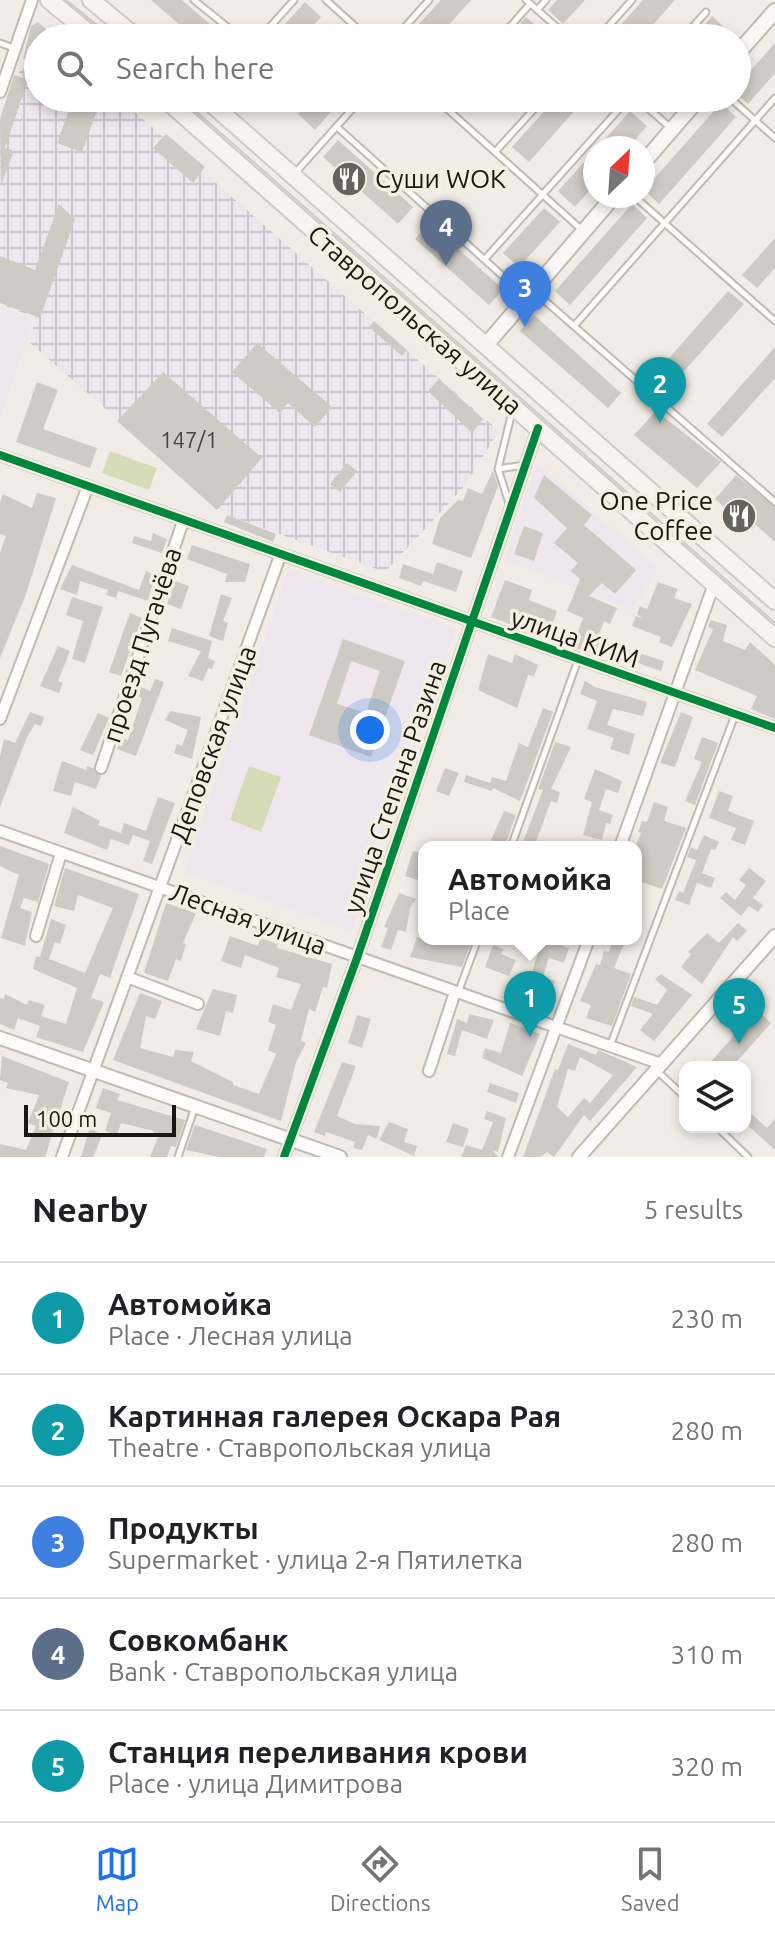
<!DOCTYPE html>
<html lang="en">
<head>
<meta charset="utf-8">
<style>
	body { margin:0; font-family:Ubuntu,sans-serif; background:#f6f6f6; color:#202124 }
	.controls { position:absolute; right:24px; bottom:24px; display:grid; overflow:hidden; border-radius:16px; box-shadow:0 4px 12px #0003 }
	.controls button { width:72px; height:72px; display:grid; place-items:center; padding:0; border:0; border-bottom:2px solid #e0e0e0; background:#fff; color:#202124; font:40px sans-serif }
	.compass { position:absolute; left:583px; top:136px; width:72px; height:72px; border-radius:50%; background:#fff; box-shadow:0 4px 12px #0003; rotate:25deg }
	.scale { position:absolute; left:24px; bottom:20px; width:152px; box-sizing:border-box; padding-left:8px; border:4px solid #1b1814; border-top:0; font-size:22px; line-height:28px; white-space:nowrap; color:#1b1814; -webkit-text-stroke:6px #f5efe1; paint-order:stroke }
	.you { position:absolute; left:370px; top:730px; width:28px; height:28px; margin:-20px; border:6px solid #fff; border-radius:50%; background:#1a73e8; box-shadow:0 0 0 12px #1a73e833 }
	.badge { display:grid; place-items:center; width:52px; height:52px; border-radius:50%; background:#1a73e8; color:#fff; font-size:26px; font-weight:700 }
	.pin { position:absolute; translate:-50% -66px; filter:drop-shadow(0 2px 4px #0008) }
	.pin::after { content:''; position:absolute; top:42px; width:28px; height:24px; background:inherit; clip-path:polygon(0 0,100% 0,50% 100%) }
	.popup { position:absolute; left:418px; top:841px; width:224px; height:104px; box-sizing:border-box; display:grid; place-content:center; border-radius:16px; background:#fff; filter:drop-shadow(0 2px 6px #0005); font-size:26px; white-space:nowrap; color:#757577 }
	.popup b { font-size:30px; color:#202124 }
	.popup::after { content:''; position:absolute; left:50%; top:100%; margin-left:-16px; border:16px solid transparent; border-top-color:#fff }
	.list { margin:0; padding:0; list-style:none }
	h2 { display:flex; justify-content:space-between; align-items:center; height:104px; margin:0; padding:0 32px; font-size:34px }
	h2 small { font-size:26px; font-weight:400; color:#757577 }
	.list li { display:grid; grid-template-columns:52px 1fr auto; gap:24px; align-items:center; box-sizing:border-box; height:112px; padding:0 32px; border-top:2px solid #e0e0e0 }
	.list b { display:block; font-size:30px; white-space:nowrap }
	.list p { margin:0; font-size:26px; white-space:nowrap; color:#757577 }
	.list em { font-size:26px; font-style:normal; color:#757577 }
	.icon { flex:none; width:44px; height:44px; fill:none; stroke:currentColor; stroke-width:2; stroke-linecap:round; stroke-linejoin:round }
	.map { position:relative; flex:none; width:775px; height:1157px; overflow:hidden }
	.search { position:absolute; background:#fff; box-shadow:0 4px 12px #0003; left:24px; right:24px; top:24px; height:88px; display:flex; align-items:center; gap:20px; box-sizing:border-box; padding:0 28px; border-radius:44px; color:#757577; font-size:30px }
	.sheet { height:664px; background:#fff }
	nav { display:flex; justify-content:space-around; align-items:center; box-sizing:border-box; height:112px; border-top:2px solid #e0e0e0; background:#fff; font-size:22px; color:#757577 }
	nav a { display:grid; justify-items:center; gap:4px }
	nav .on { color:#1a73e8 }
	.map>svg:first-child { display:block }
	.industrial { fill:url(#industrial-grid) }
	.education { fill:#efe6ee }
	.grass { fill:#d7dcb8 }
	.building { fill:#cecac4; fill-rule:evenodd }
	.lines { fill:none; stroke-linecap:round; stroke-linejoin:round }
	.service-casing { stroke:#bebbb5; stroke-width:9 }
	.minor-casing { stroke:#bebbb5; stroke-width:14 }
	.tertiary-casing { stroke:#bebbb5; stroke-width:16 }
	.secondary-casing { stroke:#bebbb5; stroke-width:18 }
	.primary-casing { stroke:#cdcac7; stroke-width:20 }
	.service { stroke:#fdfcfb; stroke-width:5 }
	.minor { stroke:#fdfcfb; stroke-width:10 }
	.tertiary { stroke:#fdfcfb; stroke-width:12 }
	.secondary { stroke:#faf7f6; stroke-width:14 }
	.primary { stroke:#f7f3f1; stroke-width:16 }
	.tram { stroke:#cccbc9; stroke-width:2 }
	.cycleway-casing { stroke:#f5efe1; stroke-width:13 }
	.cycleway { stroke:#00873e; stroke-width:8 }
	.labels { text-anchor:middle; stroke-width:7; stroke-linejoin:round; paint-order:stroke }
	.number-label { font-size:22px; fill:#484440 }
	.poi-label { font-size:26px; fill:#1b1814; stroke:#f5efe1; text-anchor:start }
	.street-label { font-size:26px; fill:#1b1814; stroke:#f5efe1 }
</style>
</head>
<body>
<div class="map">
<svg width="775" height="1157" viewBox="0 0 775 1157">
	<defs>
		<pattern id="industrial-grid" width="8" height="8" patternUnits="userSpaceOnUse" patternTransform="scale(2)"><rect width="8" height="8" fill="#eee6ee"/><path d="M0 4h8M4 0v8" fill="none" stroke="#ccc5cb"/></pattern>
	</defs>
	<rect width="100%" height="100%" fill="#f1ede6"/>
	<path class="industrial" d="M 38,57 L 38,98 L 119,98 L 499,431 L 463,488 L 385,572 L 227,515 L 29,342 L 36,317 L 0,305 L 0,127 L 18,73 Z"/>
	<path class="education" d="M 0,307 L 34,318 L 0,420 Z
		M 536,462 L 658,568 L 632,610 L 505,560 Z
		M 288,570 L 456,628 L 352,931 L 184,872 Z"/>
	<path class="grass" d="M 110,451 L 157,468 L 149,490 L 102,473 Z
		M 249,766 L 281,777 L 261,832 L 230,820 Z"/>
	<path class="building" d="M 151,0 L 182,0 L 226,38 L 195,38 Z
		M 441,0 L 471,0 L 437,38 L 406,38 Z
		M 557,0 L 585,0 L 563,24 L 548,10 Z
		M 643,0 L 675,0 L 641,38 L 609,38 Z
		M 305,2 L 321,17 L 302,38 L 272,38 Z
		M 712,16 L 731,34 L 727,38 L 693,38 Z
		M 526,17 L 544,33 L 539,38 L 507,38 Z
		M 38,22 L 56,38 L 38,38 L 38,62 L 23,59 L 31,26 Z
		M 775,43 L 775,73 L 748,104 L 737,94 L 737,86 Z
		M 14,75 L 28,80 L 5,148 L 14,151 L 1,185 L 0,119 Z
		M 313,98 L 343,98 L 315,130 L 298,114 Z
		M 556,98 L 586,98 L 529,162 L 512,147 Z
		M 72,102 L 97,111 L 82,152 L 57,143 Z
		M 721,103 L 736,117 L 659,204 L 644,190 Z
		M 630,111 L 647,126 L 628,148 L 597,148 Z
		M 166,134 L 205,167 L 193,183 L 153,148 Z
		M 338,140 L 413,207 L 398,224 L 323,157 Z
		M 595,150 L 595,184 L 575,207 L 558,191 Z
		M 59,204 L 75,219 L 40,318 L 0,303 L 0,256 L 35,270 Z
		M 632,204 L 647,218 L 570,305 L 555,291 Z
		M 544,208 L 560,222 L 519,267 L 503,253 Z
		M 429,223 L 503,289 L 489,305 L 415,239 Z
		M 775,238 L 775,268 L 757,288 L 742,275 Z
		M 728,291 L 744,304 L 670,387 L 655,374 Z
		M 534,315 L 621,393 L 608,408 L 520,331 Z
		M 374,321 L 407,350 L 402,356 L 369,327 Z
		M 257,343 L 332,407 L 315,427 L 288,403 L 280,413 L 232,372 Z
		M 775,347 L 775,378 L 722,437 L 707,424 Z
		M 163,372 L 262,458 L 217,510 L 117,421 Z
		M 439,379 L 483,419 L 472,433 L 428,391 Z
		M 37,382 L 58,390 L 43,429 L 97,448 L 90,468 L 16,442 Z
		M 656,411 L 721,462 L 697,488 L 634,435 Z
		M 347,463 L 357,471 L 340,492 L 330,484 Z
		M 493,471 L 498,486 L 471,558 L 432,544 L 440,518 L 458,500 L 463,501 L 468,488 L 482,494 Z
		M 544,475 L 592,515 L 584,525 L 636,570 L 615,594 L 602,583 L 589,596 L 617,608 L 610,624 L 604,621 L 597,640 L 664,661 L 661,671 L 594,648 L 592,653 L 570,647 L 491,617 L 505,580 L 532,590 L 529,600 L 557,611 L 551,628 L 576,637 L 583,618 L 567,611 L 580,579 L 571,571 L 578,563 L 554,543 L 567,528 L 534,498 Z
		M 736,475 L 775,507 L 775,542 L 756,525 L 751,530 L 715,499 Z
		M 37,493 L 56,498 L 26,594 L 0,658 L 0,553 L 6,536 L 0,534 L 0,502 L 3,494 L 32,508 Z
		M 227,515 L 276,534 L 273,542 L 224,522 Z
		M 524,526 L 543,533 L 534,561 L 514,554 Z
		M 153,533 L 167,539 L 162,553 L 132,543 L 134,536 L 151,541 Z
		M 192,545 L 250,564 L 245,582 L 225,582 L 227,574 L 187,559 Z
		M 437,562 L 463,571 L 456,592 L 423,581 L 421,586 L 399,578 L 403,564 L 433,574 Z
		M 72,565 L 139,590 L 146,571 L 155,575 L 148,601 L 118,591 L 116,598 L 106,595 L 108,590 L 80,581 L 77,595 L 60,589 Z
		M 175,581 L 189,586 L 181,609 L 167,604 Z
		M 658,582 L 678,589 L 674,598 L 692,604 L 672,647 L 659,642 L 661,637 L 632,626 L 636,616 L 643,619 L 637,614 L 640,606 L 647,609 Z
		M 221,594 L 232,598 L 223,621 L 228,623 L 223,641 L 209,636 Z
		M 72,597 L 103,607 L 85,663 L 72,659 L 83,621 L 66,615 Z
		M 130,613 L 142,618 L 121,676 L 109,672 Z
		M 711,620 L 727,625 L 723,641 L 745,650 L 750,642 L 775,665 L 775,719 L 751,709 L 757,696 L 695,670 L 713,629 L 708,627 Z
		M 172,628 L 212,641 L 208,658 L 215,661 L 212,669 L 208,668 L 203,681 L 188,676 L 201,651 L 168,641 Z
		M 343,639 L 405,661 L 371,757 L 309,735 ZM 351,661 L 380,671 L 366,713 L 337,704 Z
		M 58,646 L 70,651 L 58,681 L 63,683 L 59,693 L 40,686 Z
		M 488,654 L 512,663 L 515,654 L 538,665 L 534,676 L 528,675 L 517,708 L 478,690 Z
		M 155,679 L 164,682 L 136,756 L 117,749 L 122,738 L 128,740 L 142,698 L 137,696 L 141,687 L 150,691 Z
		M 585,681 L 595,687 L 647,702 L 643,716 L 613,709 L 607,725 L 635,734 L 629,755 L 610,749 L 614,738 L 587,729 L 597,701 L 580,694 Z
		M 543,708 L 553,712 L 520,801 L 493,788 L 492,791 L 464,782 L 466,775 L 490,783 L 492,777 L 506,781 L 519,743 L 528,747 Z
		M 170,711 L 201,717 L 192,759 L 174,753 L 177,744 L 182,746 L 188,730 L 165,720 Z
		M 30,712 L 44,717 L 41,726 L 35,724 L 27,737 L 0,807 L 0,757 L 4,739 L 15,743 Z
		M 681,712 L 693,717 L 675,767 L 660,763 Z
		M 98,713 L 109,718 L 93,755 L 80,750 Z
		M 702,737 L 718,743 L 695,805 L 685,801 L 702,762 L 694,759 Z
		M 555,742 L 571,747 L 551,789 L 560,792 L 557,803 L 551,801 L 534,847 L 521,847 L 543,790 L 538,789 Z
		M 62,761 L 86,770 L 87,766 L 93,768 L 101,776 L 96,789 L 75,782 L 71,796 L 53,791 Z
		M 445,768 L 459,773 L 449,796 L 436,791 Z
		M 595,769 L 622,781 L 618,793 L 606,789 L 599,810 L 613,815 L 610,824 L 606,823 L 602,840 L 583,835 L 592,802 L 584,799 Z
		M 719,791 L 733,796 L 728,811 L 754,821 L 745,845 L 731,840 L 736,828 L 709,818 Z
		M 158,797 L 175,803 L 152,864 L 143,861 L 150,841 L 133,835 L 129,845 L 111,839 L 107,850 L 64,833 L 73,807 L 100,821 L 98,825 L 121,833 L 124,823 L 146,831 Z
		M 654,802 L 668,807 L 664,821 L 686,828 L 662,889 L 636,880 L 636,845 L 641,833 L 638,832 L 642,821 L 647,822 Z
		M 504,811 L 516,815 L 505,845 L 491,840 Z
		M 704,835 L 719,842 L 715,850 L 711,849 L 702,873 L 715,878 L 711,888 L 697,883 L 689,905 L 675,900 L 679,891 L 683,893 L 696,860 L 687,857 L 691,847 L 697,850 Z
		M 0,846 L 49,864 L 38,902 L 24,898 L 20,908 L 32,912 L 25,946 L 1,938 L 19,875 L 0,866 Z
		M 413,851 L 424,854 L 424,867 L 417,880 L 405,876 Z
		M 65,868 L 139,894 L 110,978 L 100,974 L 91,998 L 104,1002 L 83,1052 L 36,1037 L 40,1026 L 18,1018 L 14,1030 L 0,1024 L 0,998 L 4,999 L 5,994 L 27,1005 L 29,1000 L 45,1005 L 41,1016 L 66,1024 L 77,988 L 33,969 L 36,956 L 40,957 L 51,919 L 66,925 L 60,944 L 55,942 L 49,959 L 85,973 L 113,908 L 78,895 L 74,911 L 54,906 Z
		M 749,868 L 766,881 L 753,898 L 763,905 L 758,912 L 749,906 L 741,916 L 720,898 L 726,892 L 735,900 L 746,885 L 739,880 Z
		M 399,893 L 416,899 L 410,908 L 406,932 L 398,930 L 391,950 L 381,947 L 388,928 L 384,927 Z
		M 166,903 L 196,913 L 183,943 L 186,944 L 181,961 L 176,959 L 168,981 L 144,973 Z
		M 738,923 L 747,931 L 737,941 L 733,937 L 702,984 L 681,967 L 691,954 L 688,952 L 707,933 L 719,943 Z
		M 230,936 L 258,946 L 260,938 L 278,944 L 277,948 L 332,964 L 327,988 L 323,987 L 315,1012 L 309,1009 L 301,1041 L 306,1043 L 296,1062 L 281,1121 L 113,1060 L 140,993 L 162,1001 L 155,1019 L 146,1016 L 140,1048 L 173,1057 L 175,1050 L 194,1052 L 191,1061 L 233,1082 L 233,1085 L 259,1094 L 276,1054 L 268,1050 L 276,1025 L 268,1022 L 273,1004 L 291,1010 L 301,984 L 276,977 L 279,968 L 245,955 L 241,968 L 221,961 Z
		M 417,937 L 422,939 L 472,939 L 462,967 L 410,957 Z
		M 542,939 L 569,948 L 564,963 L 549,958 L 543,976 L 555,981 L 549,1000 L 520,990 L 518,995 L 508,992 L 513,978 L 529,983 Z
		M 614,939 L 626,939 L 614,968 L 631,974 L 612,1026 L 586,1018 L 591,1005 L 580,1001 L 596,964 L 600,965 L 604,951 L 609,952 Z
		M 493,945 L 504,949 L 501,954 L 516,960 L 509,976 L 485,967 Z
		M 661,974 L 692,995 L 654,1041 L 640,1030 L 653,1014 L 631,1006 L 634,997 L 657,1005 L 667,990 L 655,979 Z
		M 213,989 L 237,995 L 233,1013 L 226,1011 L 220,1036 L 196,1029 Z
		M 757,1010 L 771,1023 L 732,1067 L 706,1067 Z
		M 469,1014 L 494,1020 L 487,1039 L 462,1030 L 455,1056 L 447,1054 L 457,1019 L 467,1023 Z
		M 357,1015 L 371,1019 L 362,1048 L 348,1043 Z
		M 510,1023 L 540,1034 L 522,1076 L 482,1058 L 485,1048 L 501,1053 Z
		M 568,1044 L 596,1055 L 598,1050 L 637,1067 L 590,1121 L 584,1115 L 554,1157 L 547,1152 L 540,1157 L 523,1157 L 555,1069 L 558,1070 ZM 580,1057 L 613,1075 L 590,1103 L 584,1098 L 568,1117 L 557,1107 L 568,1069 L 575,1071 Z
		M 2,1056 L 69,1082 L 45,1157 L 0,1157 L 0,1144 L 26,1150 L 36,1126 L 28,1123 L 39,1095 L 6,1088 L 8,1083 L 0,1080 Z
		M 342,1062 L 356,1066 L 337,1116 L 355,1124 L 380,1126 L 377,1139 L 368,1135 L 362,1150 L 353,1148 L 355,1142 L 326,1132 L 325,1136 L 314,1132 Z
		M 490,1083 L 519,1093 L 516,1103 L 487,1092 Z
		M 103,1088 L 120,1094 L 117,1100 L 185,1120 L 176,1147 L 171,1146 L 167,1157 L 150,1157 L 158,1137 L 153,1135 L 154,1131 L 121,1123 L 117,1135 L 105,1131 L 111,1113 L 96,1108 Z
		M 745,1108 L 767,1128 L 775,1119 L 775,1150 L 745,1123 Z
		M 487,1111 L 506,1118 L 498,1152 L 492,1150 L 499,1157 L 461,1157 L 466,1145 L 482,1150 L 493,1122 L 484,1119 Z
		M 389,1122 L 408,1129 L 404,1142 L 417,1146 L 414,1156 L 379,1140 Z
		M 453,1123 L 469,1129 L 463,1147 L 446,1142 Z
		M 195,1125 L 267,1149 L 264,1157 L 219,1157 L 186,1150 Z
		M 90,1127 L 102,1136 L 93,1157 L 81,1157 Z"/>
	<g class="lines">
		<g class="service-casing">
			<path id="service" d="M 194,0 L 241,38
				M 326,0 L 368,38
				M 526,0 L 569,38
				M 537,10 L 546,0
				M 260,38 L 294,0
				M 395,38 L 429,0
				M 500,38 L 530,4
				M 598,38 L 632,0
				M 683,38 L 706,12
				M 0,43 L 14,48
				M 435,98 L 583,231
				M 636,98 L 672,129
				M 730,98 L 775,138
				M 293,105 L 299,98
				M 337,127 L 526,297
				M 495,152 L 544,98
				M 296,172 L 362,98
				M 634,196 L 775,321
				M 485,259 L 629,98
				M 535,292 L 775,502
				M 574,326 L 775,98
				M 498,469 L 524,465
				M 509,503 L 498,469 L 512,412
				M 511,847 L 578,660
				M 458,993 L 478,939
				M 610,1046 L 735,715
				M 657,1071 L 685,1097
				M 717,1127 L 748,1157
				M 178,1157 L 195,1107"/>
		</g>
		<g class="minor-casing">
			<path id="minor" d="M 0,92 L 32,0
				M 0,455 L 775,728
				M 0,719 L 88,486
				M 101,768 L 183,521
				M 0,831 L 661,1064
				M 620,847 L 714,584
				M 36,936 L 61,853
				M 127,977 L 198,1004
				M 429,1071 L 455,992
				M 62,1157 L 280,556
				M 284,1157 L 357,958 L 538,428
				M 508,1157 L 589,939"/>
		</g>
		<g class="tertiary-casing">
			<path id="tertiary" d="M 0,1038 L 340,1157
				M 579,1157 L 775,936"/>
		</g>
		<g class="secondary-casing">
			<path id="secondary" d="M 737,54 L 775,11
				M 643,163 L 699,98
				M 486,345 L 614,196"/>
		</g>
		<g class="primary-casing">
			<path id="primary" d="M 49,0 L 95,38
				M 91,0 L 137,38
				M 164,98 L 775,638
				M 205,98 L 775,601"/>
		</g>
		<use href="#service" class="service"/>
		<use href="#minor" class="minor"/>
		<use href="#tertiary" class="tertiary"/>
		<use href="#secondary" class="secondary"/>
		<use href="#primary" class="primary"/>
		<path class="tram" d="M 66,0 L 113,38
			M 181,98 L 775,623"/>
		<g class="cycleway-casing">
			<path id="cycleway" d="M 0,455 L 775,728
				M 284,1157 L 357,958 L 538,428"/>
		</g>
		<use href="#cycleway" class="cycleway"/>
	</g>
	<defs>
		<g id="restaurant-disc" transform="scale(1.8)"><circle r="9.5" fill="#66635e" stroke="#f5efe1"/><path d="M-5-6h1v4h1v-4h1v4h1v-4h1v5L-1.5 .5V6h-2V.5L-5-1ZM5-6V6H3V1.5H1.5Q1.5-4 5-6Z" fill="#fff"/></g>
	</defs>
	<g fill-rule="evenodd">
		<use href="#restaurant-disc" x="349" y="179"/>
		<use href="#restaurant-disc" x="739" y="516"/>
	</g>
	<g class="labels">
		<g class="number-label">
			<text x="189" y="448">147/1</text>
		</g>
		<g class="poi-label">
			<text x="375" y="188">Суши WOK</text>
			<text x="713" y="510" text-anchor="end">One Price<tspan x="713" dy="30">Coffee</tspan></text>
		</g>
		<g class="street-label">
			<text transform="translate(415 320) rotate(41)" y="9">Ставропольская улица</text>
			<text transform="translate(575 638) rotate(19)" y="9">улица КИМ</text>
			<text transform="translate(142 645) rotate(-72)" y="9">проезд Пугачёва</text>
			<text transform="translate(213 744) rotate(-70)" y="9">Деповская улица</text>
			<text transform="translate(395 787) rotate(-71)" y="9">улица Степана Разина</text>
			<text transform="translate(248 919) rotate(20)" y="9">Лесная улица</text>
		</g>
	</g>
</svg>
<div class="controls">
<button><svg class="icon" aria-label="layers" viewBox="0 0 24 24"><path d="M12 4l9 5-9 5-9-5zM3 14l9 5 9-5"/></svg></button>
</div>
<svg class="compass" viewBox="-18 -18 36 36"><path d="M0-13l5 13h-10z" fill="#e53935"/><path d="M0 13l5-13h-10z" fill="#757577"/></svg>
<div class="scale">100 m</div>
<div class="you"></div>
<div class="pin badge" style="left:530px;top:1037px;background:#0f9aa8">1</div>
<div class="popup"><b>Автомойка</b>Place</div>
<div class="pin badge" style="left:660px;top:423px;background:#0f9aa8">2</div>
<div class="pin badge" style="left:525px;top:327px;background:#3f7fe0">3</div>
<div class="pin badge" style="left:446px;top:266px;background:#5c6f8a">4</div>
<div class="pin badge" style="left:739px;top:1044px;background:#0f9aa8">5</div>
<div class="search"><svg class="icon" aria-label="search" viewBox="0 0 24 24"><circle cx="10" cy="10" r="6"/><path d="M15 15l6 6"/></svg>Search here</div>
</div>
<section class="sheet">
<h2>Nearby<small>5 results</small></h2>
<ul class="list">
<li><span class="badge" style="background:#0f9aa8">1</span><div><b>Автомойка</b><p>Place · Лесная улица</p></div><em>230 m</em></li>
<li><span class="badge" style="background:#0f9aa8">2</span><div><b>Картинная галерея Оскара Рая</b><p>Theatre · Ставропольская улица</p></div><em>280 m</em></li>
<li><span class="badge" style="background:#3f7fe0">3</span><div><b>Продукты</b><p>Supermarket · улица 2-я Пятилетка</p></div><em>280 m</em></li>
<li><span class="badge" style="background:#5c6f8a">4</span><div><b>Совкомбанк</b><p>Bank · Ставропольская улица</p></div><em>310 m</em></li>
<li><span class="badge" style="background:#0f9aa8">5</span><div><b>Станция переливания крови</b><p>Place · улица Димитрова</p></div><em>320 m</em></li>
</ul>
</section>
<nav>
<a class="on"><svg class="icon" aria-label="map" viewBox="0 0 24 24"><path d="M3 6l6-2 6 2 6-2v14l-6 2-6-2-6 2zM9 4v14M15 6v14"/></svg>Map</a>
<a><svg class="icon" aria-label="directions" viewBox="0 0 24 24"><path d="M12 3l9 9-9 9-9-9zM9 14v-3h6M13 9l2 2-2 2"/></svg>Directions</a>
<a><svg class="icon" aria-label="saved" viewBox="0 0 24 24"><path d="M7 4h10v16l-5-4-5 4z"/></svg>Saved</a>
</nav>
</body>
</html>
